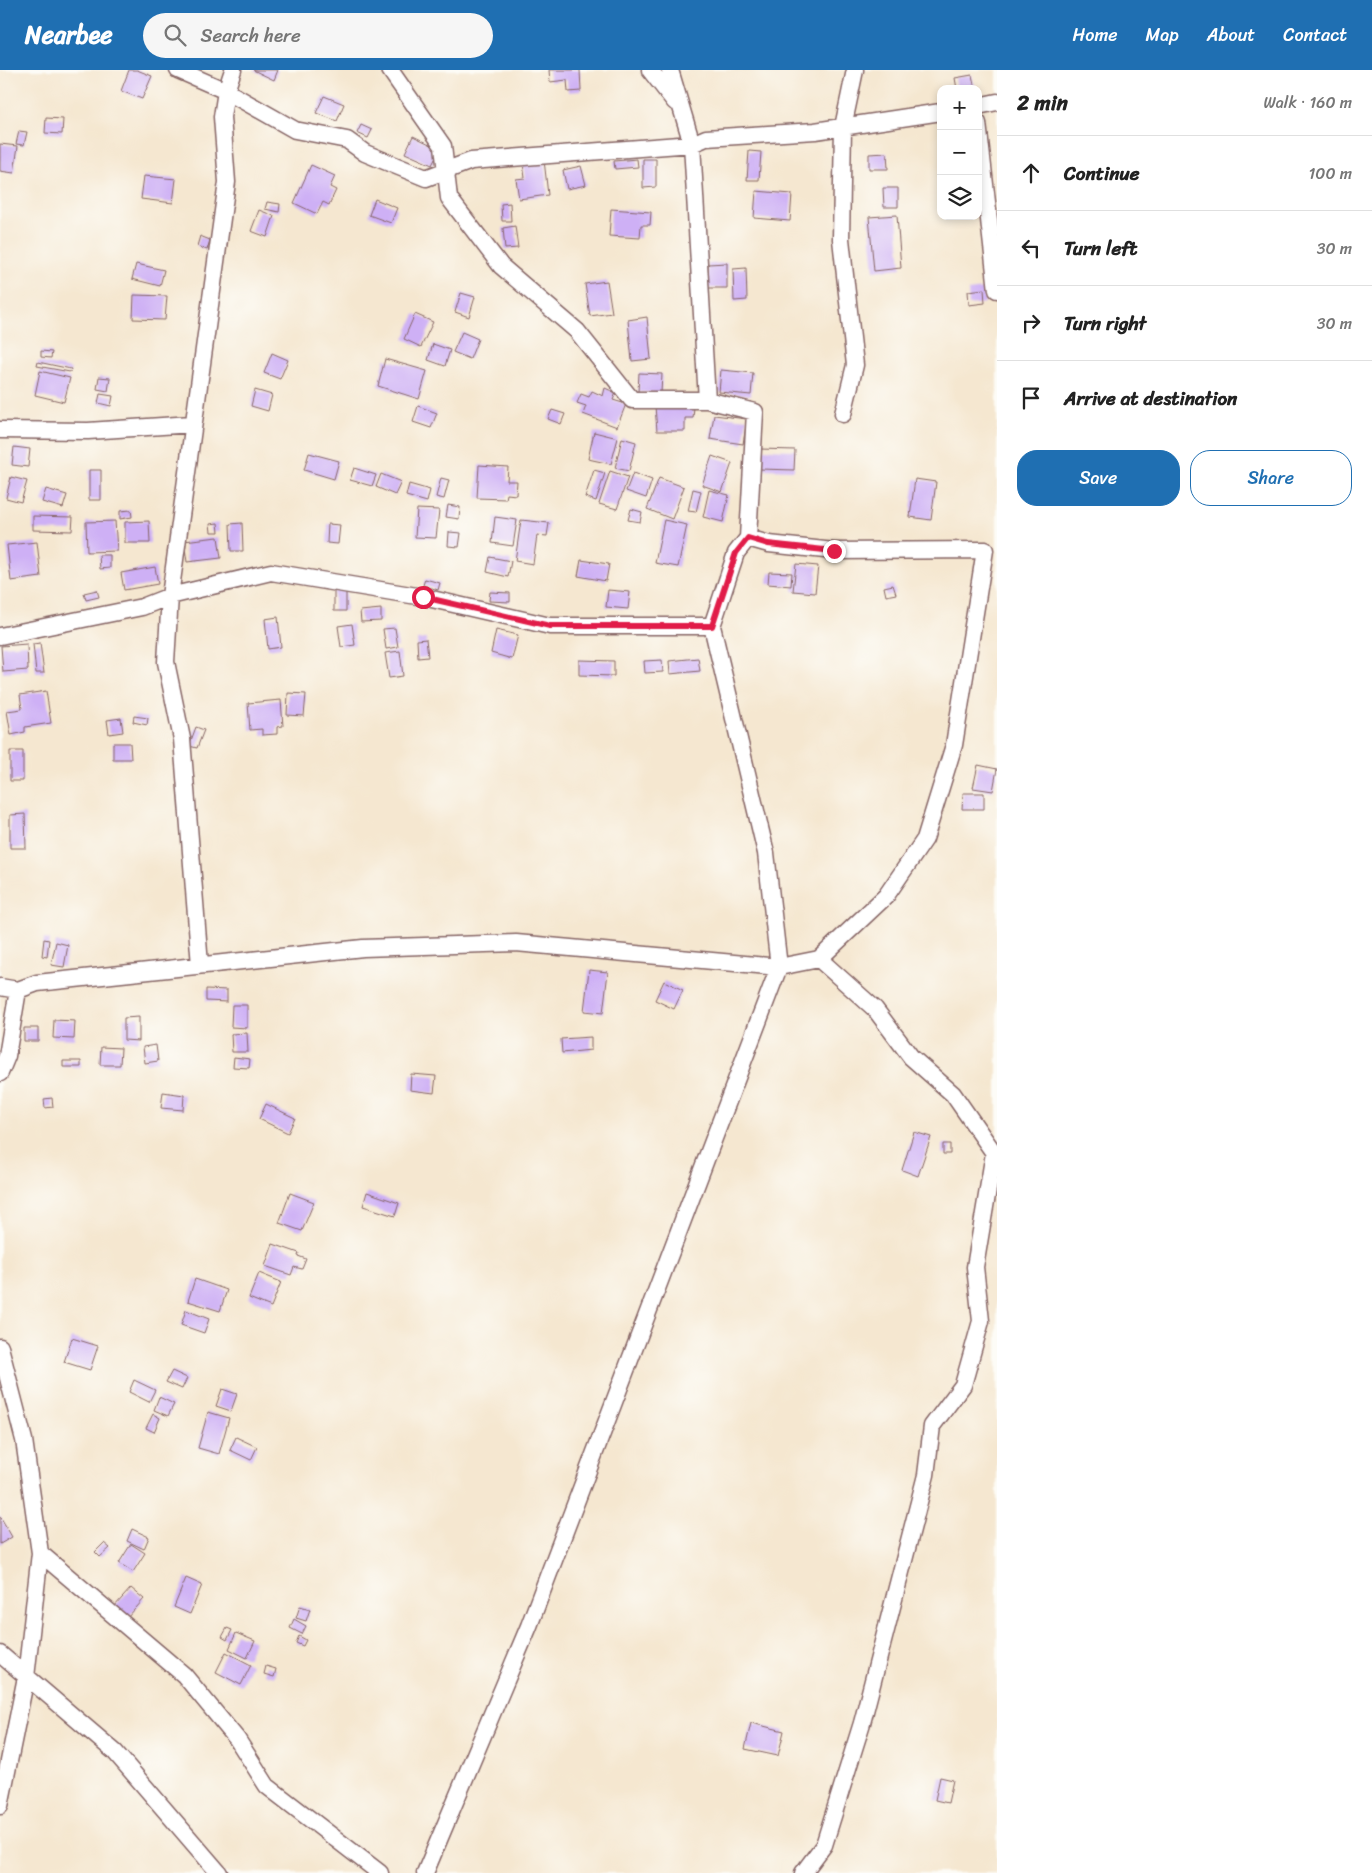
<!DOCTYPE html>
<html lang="en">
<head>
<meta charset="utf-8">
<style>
	body { margin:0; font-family:Sriracha,sans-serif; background:#f6f6f6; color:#222 }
	.controls { position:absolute; right:15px; top:15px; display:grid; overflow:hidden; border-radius:10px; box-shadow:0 2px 8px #0003 }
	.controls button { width:45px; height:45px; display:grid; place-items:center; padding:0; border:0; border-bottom:1px solid #e0e0e0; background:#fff; color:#222; font:25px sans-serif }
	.stop { position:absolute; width:15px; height:15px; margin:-11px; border:4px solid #e11d48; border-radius:50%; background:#fff }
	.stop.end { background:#e11d48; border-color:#fff; box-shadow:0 1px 5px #0008 }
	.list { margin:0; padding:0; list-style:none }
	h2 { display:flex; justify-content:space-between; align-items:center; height:65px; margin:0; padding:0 20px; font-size:21px }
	h2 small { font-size:16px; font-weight:400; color:#767676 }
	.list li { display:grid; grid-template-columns:32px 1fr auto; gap:15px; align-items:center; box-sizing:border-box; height:75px; padding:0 20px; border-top:1px solid #e0e0e0 }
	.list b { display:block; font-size:19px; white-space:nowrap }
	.list em { font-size:16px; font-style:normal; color:#767676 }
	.actions { display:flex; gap:10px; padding:15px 20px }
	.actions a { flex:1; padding:11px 0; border:1px solid #1f6fb2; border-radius:20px; text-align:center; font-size:18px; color:#1f6fb2 }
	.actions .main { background:#1f6fb2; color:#fff }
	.icon { flex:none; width:28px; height:28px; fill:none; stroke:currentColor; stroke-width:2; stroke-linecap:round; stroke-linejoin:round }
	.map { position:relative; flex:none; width:997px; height:1803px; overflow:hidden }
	header { display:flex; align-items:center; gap:30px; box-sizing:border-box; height:70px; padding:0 25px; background:#1f6fb2; color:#fff }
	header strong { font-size:24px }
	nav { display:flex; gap:28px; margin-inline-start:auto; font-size:18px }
	.search { width:350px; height:45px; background:#f6f6f6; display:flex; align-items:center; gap:12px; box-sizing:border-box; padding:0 18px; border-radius:28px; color:#767676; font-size:19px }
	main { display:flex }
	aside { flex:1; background:#fff }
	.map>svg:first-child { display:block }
	.building { fill:#ceb0f5 }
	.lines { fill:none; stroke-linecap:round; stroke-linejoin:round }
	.minor-casing { stroke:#866565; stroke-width:19 }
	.minor { stroke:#fff; stroke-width:16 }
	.route { stroke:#e11d48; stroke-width:6 }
</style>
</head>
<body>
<header>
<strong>Nearbee</strong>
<div class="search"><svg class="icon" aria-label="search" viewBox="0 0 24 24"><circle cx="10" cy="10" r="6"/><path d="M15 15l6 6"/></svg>Search here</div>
<nav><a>Home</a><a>Map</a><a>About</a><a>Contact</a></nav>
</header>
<main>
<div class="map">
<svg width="997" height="1803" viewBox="0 0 997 1803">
	<rect width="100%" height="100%" fill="#fdfcf7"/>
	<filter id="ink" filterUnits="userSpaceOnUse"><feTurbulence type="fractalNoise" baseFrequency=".02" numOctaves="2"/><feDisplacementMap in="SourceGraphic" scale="10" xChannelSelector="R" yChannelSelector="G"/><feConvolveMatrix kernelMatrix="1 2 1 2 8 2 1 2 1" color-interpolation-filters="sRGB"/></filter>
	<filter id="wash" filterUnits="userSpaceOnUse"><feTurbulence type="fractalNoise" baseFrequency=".0096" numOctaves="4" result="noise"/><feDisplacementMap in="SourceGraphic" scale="20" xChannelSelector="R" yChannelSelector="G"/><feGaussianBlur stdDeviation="1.12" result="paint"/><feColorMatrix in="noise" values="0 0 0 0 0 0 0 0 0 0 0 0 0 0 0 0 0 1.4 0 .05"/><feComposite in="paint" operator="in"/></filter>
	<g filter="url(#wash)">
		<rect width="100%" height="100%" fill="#f5e7d0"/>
		<g id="blocks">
			<path class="building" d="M 129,0 L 137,0 L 152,6 L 142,29 L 121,21 Z
				M 253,0 L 278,0 L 274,10 Z
				M 549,0 L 580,0 L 581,21 L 568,22 L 567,10 L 550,12 Z
				M 972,5 L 975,19 L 957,19 L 955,8 Z
				M 324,26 L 344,34 L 337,51 L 316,43 Z
				M 46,48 L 63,49 L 62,64 L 45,63 Z
				M 361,55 L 372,60 L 368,68 L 357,63 Z
				M 19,61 L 27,62 L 24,75 L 16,74 Z
				M 413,66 L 440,79 L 432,95 L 405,83 Z
				M 0,74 L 18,76 L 14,103 L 0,101 Z
				M 749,81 L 761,82 L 759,110 L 747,110 Z
				M 887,83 L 888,99 L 869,99 L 869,84 Z
				M 637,89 L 638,97 L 615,99 L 614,91 Z
				M 643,89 L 656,89 L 656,117 L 643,118 Z
				M 544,90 L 548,125 L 519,129 L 516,109 L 525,108 L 523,93 Z
				M 311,95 L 335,106 L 330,117 L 336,120 L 329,135 L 323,132 L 317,144 L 294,133 Z
				M 581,96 L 586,115 L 567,119 L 563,100 Z
				M 144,106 L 176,109 L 173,133 L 141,129 Z
				M 883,118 L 898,118 L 898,137 L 884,137 Z
				M 756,121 L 792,124 L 790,151 L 754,148 Z
				M 375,129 L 397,138 L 391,153 L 369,145 Z
				M 267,132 L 280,134 L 279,142 L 265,139 Z
				M 510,133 L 511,151 L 502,151 L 501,134 Z
				M 611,139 L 651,142 L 650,155 L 641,155 L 640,168 L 609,166 Z
				M 259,140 L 274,146 L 267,167 L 251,161 Z
				M 897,145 L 901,198 L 874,201 L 869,147 Z
				M 515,156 L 518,178 L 505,179 L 503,158 Z
				M 200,166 L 210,170 L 207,180 L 197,176 Z
				M 727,193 L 727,218 L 708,218 L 708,194 Z
				M 136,194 L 164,200 L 160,216 L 132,209 Z
				M 746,198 L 747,230 L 734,231 L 733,199 Z
				M 607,211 L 612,243 L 590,246 L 585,214 Z
				M 984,219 L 985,233 L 969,235 L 968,221 Z
				M 461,223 L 475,227 L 469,247 L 455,242 Z
				M 134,225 L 167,226 L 165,250 L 133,249 Z
				M 415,244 L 433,252 L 421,277 L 404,269 Z
				M 647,247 L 651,289 L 632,291 L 628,250 Z
				M 462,262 L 478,269 L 470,289 L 453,282 Z
				M 433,274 L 450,280 L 445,296 L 428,290 Z
				M 41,281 L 52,282 L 51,288 L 41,287 Z
				M 272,283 L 288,290 L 280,309 L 264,303 Z
				M 385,289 L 427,301 L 419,329 L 378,316 Z
				M 38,292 L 71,299 L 70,302 L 37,296 Z
				M 721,300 L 753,303 L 751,325 L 719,322 Z
				M 40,301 L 70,308 L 64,332 L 35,325 Z
				M 639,303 L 662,304 L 661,323 L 638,322 Z
				M 99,307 L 110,308 L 108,321 L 97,319 Z
				M 605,318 L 616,323 L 613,330 L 626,334 L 617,357 L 583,344 L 586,336 L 577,333 L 581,324 L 589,327 L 592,321 L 603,326 Z
				M 255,320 L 272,325 L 268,341 L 251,336 Z
				M 100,324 L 113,326 L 111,336 L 98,333 Z
				M 418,336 L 437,343 L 431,358 L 413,352 Z
				M 655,336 L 694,337 L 693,348 L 685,348 L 685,361 L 657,361 Z
				M 552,340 L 565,344 L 561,354 L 548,349 Z
				M 714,345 L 747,349 L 743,374 L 710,369 Z
				M 594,362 L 618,368 L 611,394 L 588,389 Z
				M 622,368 L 636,372 L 629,401 L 615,398 Z
				M 14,377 L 30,379 L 28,397 L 12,395 Z
				M 760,379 L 795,380 L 794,400 L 760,399 Z
				M 309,383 L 339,391 L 334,409 L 304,400 Z
				M 712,386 L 732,393 L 722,422 L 702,415 Z
				M 479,395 L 508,397 L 507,411 L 517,411 L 516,425 L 507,424 L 506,429 L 477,428 Z
				M 354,398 L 376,405 L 372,416 L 350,410 Z
				M 89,400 L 101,400 L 101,430 L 89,430 Z
				M 594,400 L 605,403 L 596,431 L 585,427 Z
				M 610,401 L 628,407 L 617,439 L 599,434 Z
				M 633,403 L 652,410 L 646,428 L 626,421 Z
				M 381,404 L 401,412 L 395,425 L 376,417 Z
				M 11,407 L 27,411 L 21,432 L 6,428 Z
				M 441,408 L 449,410 L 444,429 L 436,427 Z
				M 659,408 L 684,417 L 672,449 L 647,439 Z
				M 915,409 L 936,412 L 931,450 L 910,447 Z
				M 409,414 L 430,420 L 427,432 L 406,426 Z
				M 46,419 L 67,425 L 63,438 L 42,432 Z
				M 693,419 L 701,421 L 696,442 L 688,441 Z
				M 709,420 L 729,425 L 723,452 L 703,447 Z
				M 448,435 L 460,437 L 459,449 L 446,447 Z
				M 417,439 L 439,440 L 436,468 L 415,467 Z
				M 631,439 L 642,442 L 640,452 L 628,450 Z
				M 131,440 L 132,447 L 120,449 L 120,441 Z
				M 33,446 L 73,447 L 72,461 L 33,460 Z
				M 495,447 L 517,450 L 513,476 L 492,473 Z
				M 521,450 L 549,453 L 547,466 L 537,465 L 533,494 L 515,491 Z
				M 664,450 L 687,455 L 678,497 L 655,493 Z
				M 115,451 L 117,481 L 87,482 L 86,452 Z
				M 149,451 L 150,473 L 125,473 L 125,452 Z
				M 218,453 L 219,462 L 211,462 L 210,454 Z
				M 242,453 L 243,481 L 231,481 L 230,454 Z
				M 328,454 L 340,455 L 338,474 L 327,473 Z
				M 449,462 L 461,463 L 459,477 L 448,476 Z
				M 218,467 L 221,488 L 187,492 L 184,471 Z
				M 37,472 L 41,507 L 11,511 L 7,475 Z
				M 99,485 L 110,485 L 110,498 L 100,499 Z
				M 490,487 L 511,491 L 508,507 L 487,502 Z
				M 581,490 L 609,494 L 606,511 L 578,506 Z
				M 796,494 L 818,496 L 815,523 L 793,521 Z
				M 155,497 L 158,514 L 124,520 L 121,503 Z
				M 769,502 L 792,503 L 791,516 L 768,514 Z
				M 425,509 L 440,513 L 438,520 L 423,515 Z
				M 893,515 L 896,524 L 886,526 L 884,517 Z
				M 97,520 L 99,527 L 86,530 L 84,523 Z
				M 608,520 L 630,522 L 628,539 L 606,537 Z
				M 334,521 L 346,521 L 346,541 L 334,541 Z
				M 490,522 L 510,523 L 510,532 L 489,531 Z
				M 381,539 L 381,551 L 361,552 L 360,541 Z
				M 278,547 L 281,577 L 268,579 L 265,549 Z
				M 352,554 L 355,575 L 341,577 L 338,556 Z
				M 395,558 L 398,577 L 386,579 L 383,559 Z
				M 496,560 L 518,565 L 512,589 L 491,583 Z
				M 426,569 L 428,587 L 418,588 L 417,570 Z
				M 40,573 L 44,603 L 36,603 L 33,574 Z
				M 27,574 L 28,600 L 3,602 L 1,576 Z
				M 400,581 L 403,606 L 389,608 L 385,583 Z
				M 698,588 L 700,601 L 670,604 L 669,591 Z
				M 579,590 L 614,591 L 614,606 L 579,605 Z
				M 662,590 L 663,602 L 645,603 L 644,591 Z
				M 46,621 L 51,653 L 25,657 L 25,662 L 11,665 L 7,641 L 22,639 L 20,625 Z
				M 288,623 L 306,624 L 304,646 L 287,645 Z
				M 281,630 L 283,656 L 277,657 L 277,664 L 262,665 L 262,659 L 250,660 L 248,633 Z
				M 134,646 L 148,648 L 147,655 L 133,652 Z
				M 121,648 L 123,662 L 109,664 L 107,650 Z
				M 196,657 L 204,660 L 197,678 L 189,676 Z
				M 113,673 L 130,673 L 131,689 L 113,689 Z
				M 10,681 L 23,681 L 23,711 L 10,711 Z
				M 978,695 L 997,699 L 993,721 L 973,718 Z
				M 963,723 L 984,723 L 984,739 L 962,739 Z
				M 25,744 L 26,778 L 10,778 L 10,745 Z
				M 44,869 L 49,870 L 47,887 L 42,886 Z
				M 56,872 L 68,875 L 64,897 L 51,895 Z
				M 589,900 L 608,902 L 603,943 L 584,941 Z
				M 664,911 L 683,920 L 674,939 L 655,930 Z
				M 206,919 L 227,920 L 227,932 L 206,931 Z
				M 232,935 L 247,935 L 247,958 L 231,957 Z
				M 139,947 L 139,971 L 124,970 L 124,948 Z
				M 54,950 L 75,951 L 74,969 L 53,968 Z
				M 24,958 L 38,958 L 38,971 L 24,971 Z
				M 247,963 L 248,982 L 232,982 L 231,964 Z
				M 591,967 L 591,980 L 562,983 L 561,969 Z
				M 156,975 L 158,991 L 145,993 L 143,977 Z
				M 101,977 L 121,978 L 120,995 L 100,995 Z
				M 234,987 L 250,989 L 249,998 L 233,997 Z
				M 63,991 L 81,991 L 81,997 L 63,997 Z
				M 411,1004 L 436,1006 L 434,1023 L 410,1020 Z
				M 163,1022 L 184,1025 L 183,1040 L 161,1038 Z
				M 52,1028 L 53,1037 L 45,1038 L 44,1029 Z
				M 266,1034 L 295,1048 L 288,1063 L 259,1049 Z
				M 914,1062 L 931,1067 L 918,1106 L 902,1100 Z
				M 943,1074 L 950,1074 L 950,1084 L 943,1084 Z
				M 367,1122 L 399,1133 L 395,1146 L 363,1136 Z
				M 290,1123 L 314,1132 L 302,1161 L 279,1153 Z
				M 273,1174 L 299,1183 L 298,1186 L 306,1189 L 302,1199 L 294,1197 L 291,1205 L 265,1196 Z
				M 259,1203 L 281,1212 L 271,1237 L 249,1228 Z
				M 195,1209 L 227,1220 L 220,1241 L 188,1231 Z
				M 186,1240 L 209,1249 L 204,1263 L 181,1255 Z
				M 72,1268 L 98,1276 L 90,1300 L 64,1292 Z
				M 172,1301 L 187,1308 L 182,1319 L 166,1312 Z
				M 134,1310 L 155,1320 L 149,1332 L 129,1322 Z
				M 222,1319 L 237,1324 L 231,1341 L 216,1336 Z
				M 159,1327 L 174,1334 L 168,1346 L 154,1340 Z
				M 208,1342 L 229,1348 L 219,1384 L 198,1378 Z
				M 153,1344 L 160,1348 L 154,1362 L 146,1358 Z
				M 236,1367 L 257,1377 L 251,1390 L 230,1380 Z
				M 0,1446 L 12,1467 L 0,1474 Z
				M 132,1459 L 149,1467 L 144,1479 L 127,1471 Z
				M 104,1473 L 110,1478 L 100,1487 L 95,1482 Z
				M 131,1474 L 145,1483 L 133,1502 L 119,1493 Z
				M 186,1508 L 202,1515 L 190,1544 L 174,1537 Z
				M 131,1518 L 144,1529 L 127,1548 L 114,1537 Z
				M 300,1536 L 310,1539 L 306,1551 L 296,1548 Z
				M 294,1549 L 306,1556 L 302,1564 L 290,1558 Z
				M 227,1558 L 232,1560 L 227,1570 L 222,1567 Z
				M 236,1563 L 255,1571 L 247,1588 L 229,1579 Z
				M 299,1566 L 306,1570 L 303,1576 L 296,1573 Z
				M 226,1582 L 251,1595 L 241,1615 L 216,1602 Z
				M 266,1596 L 276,1599 L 274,1607 L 264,1604 Z
				M 751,1653 L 784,1661 L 778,1686 L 745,1679 Z
				M 940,1707 L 953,1710 L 948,1733 L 935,1730 Z"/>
		</g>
	</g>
	<g filter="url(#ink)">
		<use href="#blocks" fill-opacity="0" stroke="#866565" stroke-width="1"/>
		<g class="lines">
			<g class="minor-casing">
				<path id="minor" d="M 178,0 L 226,21 L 295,60 L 347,70 L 365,83 L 426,108 L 471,91 L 692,74 L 706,68 L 815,61 L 941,42
					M 390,0 L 443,76 L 449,128 L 501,196 L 577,261 L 632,330 L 707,330 L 755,342 L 748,468 L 736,483 L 712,556 L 766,783 L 779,897 L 529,1556 L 425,1803
					M 650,0 L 675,32
					M 670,0 L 692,74 L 707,330
					M 978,36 L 997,32
					M 978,53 L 997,220
					M 843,344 L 855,295 L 841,169 L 843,57 L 855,0
					M 0,360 L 88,361 L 192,354
					M 0,566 L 142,537 L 170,526 L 271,502 L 423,527 L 550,556 L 712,556
					M 200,895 L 182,669 L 166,592 L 170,526 L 227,112 L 222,47 L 226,21 L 233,0
					M 0,917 L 18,920 L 37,913 L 363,878 L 516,873 L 779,897 L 819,889 L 886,826 L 925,769 L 954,675 L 985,480 L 834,481 L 769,474 L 748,468
					M 0,1003 L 7,986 L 18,920
					M 0,1277 L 24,1370 L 40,1483 L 26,1607 L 0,1736
					M 40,1483 L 184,1605 L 237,1669 L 267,1716 L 380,1803
					M 0,1584 L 115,1682 L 219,1803
					M 803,1803 L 824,1775 L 862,1653 L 926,1405 L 932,1356 L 963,1315 L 981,1251 L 975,1197 L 994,1083 L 953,1024 L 911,987 L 875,939 L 819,889"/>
			</g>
			<use href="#minor" class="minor"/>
		</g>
	</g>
	<g class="lines" filter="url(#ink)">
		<path class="route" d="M 423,527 L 550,556 L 712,556 L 736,483 L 748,468 L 768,474 L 834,481"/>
	</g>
</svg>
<div class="controls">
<button>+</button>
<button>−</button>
<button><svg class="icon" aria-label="layers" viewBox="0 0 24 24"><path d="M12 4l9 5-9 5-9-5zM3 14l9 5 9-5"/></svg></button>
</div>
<div class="stop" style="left:423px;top:527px"></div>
<div class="stop end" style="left:834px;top:481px"></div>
</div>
<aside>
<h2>2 min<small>Walk · 160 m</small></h2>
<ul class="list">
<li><svg class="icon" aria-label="ahead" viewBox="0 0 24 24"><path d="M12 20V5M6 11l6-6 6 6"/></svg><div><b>Continue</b></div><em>100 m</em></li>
<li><svg class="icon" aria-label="left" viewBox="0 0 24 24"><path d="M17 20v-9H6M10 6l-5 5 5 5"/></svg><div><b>Turn left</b></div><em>30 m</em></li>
<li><svg class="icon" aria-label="right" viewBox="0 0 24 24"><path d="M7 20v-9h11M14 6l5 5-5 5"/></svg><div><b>Turn right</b></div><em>30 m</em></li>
<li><svg class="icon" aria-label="arrive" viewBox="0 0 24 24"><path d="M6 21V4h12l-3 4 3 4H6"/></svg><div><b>Arrive at destination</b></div></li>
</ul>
<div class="actions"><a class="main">Save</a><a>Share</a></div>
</aside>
</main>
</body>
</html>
